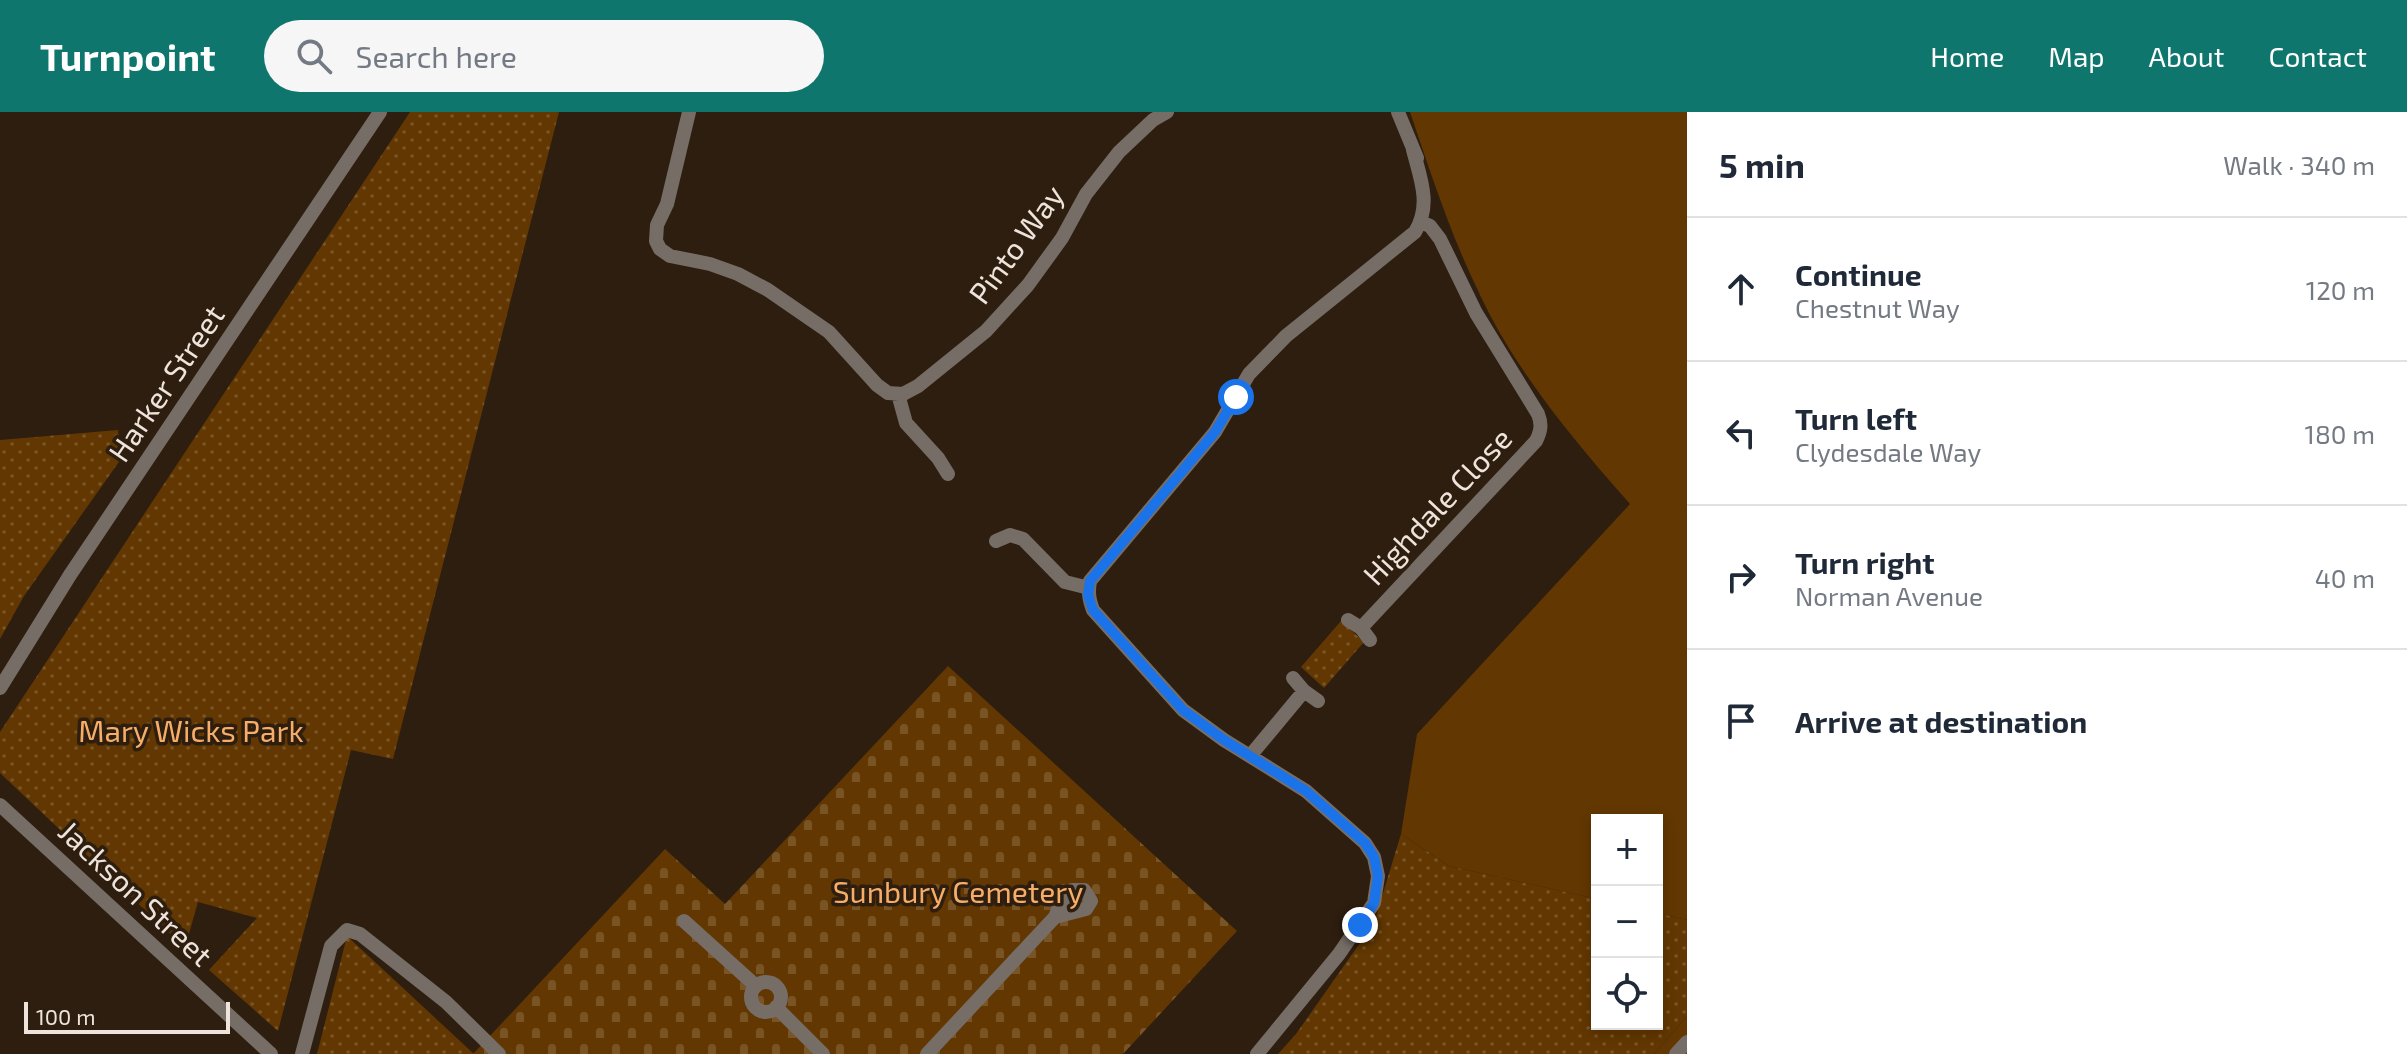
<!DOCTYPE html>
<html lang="en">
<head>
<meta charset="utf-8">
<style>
	body { margin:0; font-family:"Exo 2",sans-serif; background:#f6f6f7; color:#1f2937 }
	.controls { position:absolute; right:24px; bottom:24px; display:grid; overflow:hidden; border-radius:0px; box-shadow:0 4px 12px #0003 }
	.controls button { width:72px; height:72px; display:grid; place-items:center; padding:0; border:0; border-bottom:2px solid #e0e1e3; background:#fff; color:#1f2937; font:40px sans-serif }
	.scale { position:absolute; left:24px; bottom:20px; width:206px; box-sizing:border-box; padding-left:8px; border:4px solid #efe4db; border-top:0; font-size:22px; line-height:28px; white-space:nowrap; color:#efe4db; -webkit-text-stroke:6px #2d1e0f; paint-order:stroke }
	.stop { position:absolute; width:24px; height:24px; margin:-18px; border:6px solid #1a73e8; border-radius:50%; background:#fff }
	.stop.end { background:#1a73e8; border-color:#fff; box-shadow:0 2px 8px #0008 }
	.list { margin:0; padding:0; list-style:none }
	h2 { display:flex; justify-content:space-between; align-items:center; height:104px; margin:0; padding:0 32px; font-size:34px }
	h2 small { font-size:26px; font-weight:400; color:#747a83 }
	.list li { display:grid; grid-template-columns:52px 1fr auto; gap:24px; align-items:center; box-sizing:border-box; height:144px; padding:0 32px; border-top:2px solid #e0e1e3 }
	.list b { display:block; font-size:30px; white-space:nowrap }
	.list p { margin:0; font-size:26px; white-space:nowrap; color:#747a83 }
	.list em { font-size:26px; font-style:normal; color:#747a83 }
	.icon { flex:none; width:44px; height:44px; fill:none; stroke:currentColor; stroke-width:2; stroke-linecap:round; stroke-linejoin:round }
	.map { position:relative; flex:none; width:1687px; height:942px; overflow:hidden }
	header { display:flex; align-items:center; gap:48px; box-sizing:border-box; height:112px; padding:0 40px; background:#0f766e; color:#fff }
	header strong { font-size:38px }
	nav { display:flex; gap:44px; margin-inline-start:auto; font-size:28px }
	.search { width:560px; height:72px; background:#f6f6f7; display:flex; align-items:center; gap:20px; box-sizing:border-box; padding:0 28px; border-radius:44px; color:#747a83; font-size:30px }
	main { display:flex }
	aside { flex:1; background:#fff }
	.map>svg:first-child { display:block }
	.grass { fill:#623701 }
	.cemetery { fill:url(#cemetery-stones) }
	.park { fill:url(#park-dots) }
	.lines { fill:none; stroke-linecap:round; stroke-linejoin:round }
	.minor { stroke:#756d66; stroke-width:14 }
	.route { stroke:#1a73e8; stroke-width:10 }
	.labels { text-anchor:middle; stroke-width:7; stroke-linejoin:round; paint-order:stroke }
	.street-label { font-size:30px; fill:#efe4db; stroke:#2d1e0f }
	.park-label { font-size:30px; fill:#f6ad67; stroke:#2d1e0f }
</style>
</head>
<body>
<header>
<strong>Turnpoint</strong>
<div class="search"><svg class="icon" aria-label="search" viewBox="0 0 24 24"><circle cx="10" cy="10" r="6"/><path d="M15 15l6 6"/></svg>Search here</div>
<nav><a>Home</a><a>Map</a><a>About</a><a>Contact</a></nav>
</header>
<main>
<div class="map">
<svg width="1687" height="942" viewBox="0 0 1687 942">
	<defs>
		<pattern id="cemetery-stones" width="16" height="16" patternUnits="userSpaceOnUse" patternTransform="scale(2)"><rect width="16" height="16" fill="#623701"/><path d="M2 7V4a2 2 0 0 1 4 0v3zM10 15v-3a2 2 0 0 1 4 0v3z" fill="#795425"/></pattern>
		<pattern id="park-dots" width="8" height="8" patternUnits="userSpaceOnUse" patternTransform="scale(2)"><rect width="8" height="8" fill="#623701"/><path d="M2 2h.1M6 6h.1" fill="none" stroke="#795425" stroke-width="1.8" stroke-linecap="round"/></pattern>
	</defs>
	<rect width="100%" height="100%" fill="#2d1e0f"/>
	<path class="grass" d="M 1410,0 L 1687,0 L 1687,808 L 1657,801 L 1657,708 L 1597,708 L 1597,787 L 1449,754 L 1401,722 L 1417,622 L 1630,392 C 1573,327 1517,261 1480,183 C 1451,124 1431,62 1410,0 Z
		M 1687,904 L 1687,942 L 1654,942 Z"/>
	<path class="cemetery" d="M 948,554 L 1237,819 L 1123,942 L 473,942 L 665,737 L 725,792 Z"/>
	<path class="park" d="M 410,0 L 559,0 L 393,647 L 351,638 L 278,919 L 209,858 L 257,806 L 198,790 L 185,836 L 0,661 L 0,620 Z
		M 118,318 L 121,347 L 24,484 L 0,527 L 0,328 Z
		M 1341,509 L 1364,530 L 1324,576 L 1301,555 Z
		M 1401,722 L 1449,754 L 1597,787 L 1597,912 L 1657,912 L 1657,801 L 1687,808 L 1687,904 L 1654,942 L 1278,942 L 1296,922 L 1374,811 Z
		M 347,824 L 474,942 L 317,942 Z"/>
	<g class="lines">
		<path class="minor" d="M 689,0 L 667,92 L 657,113 L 656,129 L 660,137 L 670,144 L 710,152 L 738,162 L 768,178 L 829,220 L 877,273 L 888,281 L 903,282 L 918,274 L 986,219 L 1028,173 L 1062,126 L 1086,82 L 1119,40 L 1153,8 L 1167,0
			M 1398,0 L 1417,46
			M 898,282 L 906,311 L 938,346 L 948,362
			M 996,429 L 1010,423 L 1023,427 L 1065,470 L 1089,476
			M 1348,508 L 1361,516 L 1370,528
			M 1361,516 L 1536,329 C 1541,319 1542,312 1538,302 L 1476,201 L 1440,127 L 1430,114 L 1421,110
			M 1293,566 L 1304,579 L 1318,589
			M 0,576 L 70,463 L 380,0
			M 1250,644 L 1304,579
			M 0,693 L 271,942
			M 684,809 L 756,874
			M751 885a15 15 0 1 1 30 0a15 15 0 1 1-30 0Z
			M 776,895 L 823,942
			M 302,942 L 331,834 L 347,818 L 360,822 L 446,890 L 499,942
			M 927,942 L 1055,805 L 1061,790 L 1072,778 L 1084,778 L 1091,789 L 1086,797 L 1055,805
			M 1257,942 L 1339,842 L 1374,791 L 1378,764 L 1374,745 L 1365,731 L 1306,679 L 1224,628 L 1183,598 L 1093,498 C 1089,487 1088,481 1090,469 L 1215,320 L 1249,262 L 1286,224 L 1415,120 C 1432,93 1420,65 1413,38
			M 1676,942 L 1687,930"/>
	</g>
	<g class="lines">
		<path class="route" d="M 1236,285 L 1215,320 L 1090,469 L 1088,483 L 1093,498 L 1183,598 L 1224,628 L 1306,679 L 1365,731 L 1374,745 L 1378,764 L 1374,791 L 1360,813"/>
	</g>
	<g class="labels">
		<g class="street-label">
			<text transform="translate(1017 133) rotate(-54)" y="10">Pinto Way</text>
			<text transform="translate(167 272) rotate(-56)" y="10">Harker Street</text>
			<text transform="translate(1438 395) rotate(-47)" y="10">Highdale Close</text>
			<text transform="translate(135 782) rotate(43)" y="10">Jackson Street</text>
		</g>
		<g class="park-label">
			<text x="191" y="630">Mary Wicks Park</text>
			<text x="958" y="791">Sunbury Cemetery</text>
		</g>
	</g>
</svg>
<div class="controls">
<button>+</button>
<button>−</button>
<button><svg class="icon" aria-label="locate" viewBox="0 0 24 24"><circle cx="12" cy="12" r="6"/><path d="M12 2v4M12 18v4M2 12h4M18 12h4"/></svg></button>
</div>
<div class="scale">100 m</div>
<div class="stop" style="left:1236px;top:285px"></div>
<div class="stop end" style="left:1360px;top:813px"></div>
</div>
<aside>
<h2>5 min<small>Walk · 340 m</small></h2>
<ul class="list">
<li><svg class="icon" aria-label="ahead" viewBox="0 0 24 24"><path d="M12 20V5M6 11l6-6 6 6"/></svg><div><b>Continue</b><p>Chestnut Way</p></div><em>120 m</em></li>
<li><svg class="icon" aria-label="left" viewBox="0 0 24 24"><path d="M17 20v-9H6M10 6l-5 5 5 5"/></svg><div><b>Turn left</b><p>Clydesdale Way</p></div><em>180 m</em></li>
<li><svg class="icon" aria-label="right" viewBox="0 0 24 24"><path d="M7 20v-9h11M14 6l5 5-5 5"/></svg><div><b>Turn right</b><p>Norman Avenue</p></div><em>40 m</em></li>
<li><svg class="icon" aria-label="arrive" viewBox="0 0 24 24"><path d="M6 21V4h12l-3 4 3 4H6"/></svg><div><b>Arrive at destination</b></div></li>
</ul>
</aside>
</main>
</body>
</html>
